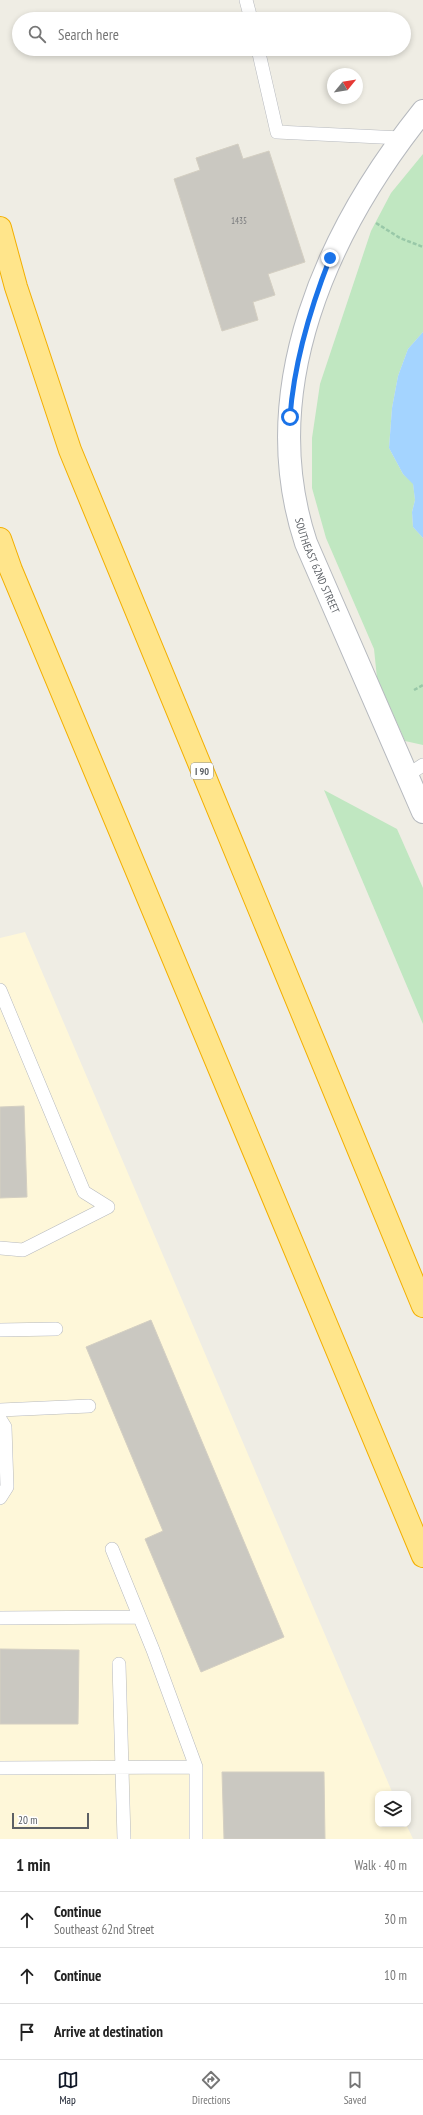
<!DOCTYPE html>
<html lang="en">
<head>
<meta charset="utf-8">
<style>
	body { margin:0; font-family:"PT Sans Narrow",sans-serif; background:#f6f6f6; color:#222 }
	.controls { position:absolute; right:12px; bottom:12px; display:grid; overflow:hidden; border-radius:8px; box-shadow:0 2px 6px #0003 }
	.controls button { width:36px; height:36px; display:grid; place-items:center; padding:0; border:0; border-bottom:1px solid #e0e0e0; background:#fff; color:#222; font:20px sans-serif }
	.compass { position:absolute; left:327px; top:68px; width:36px; height:36px; border-radius:50%; background:#fff; box-shadow:0 2px 6px #0003; rotate:60deg }
	.scale { position:absolute; left:12px; bottom:10px; width:77px; box-sizing:border-box; padding-left:4px; border:2px solid #5c6065; border-top:0; font-size:11px; line-height:14px; white-space:nowrap; color:#5c6065; -webkit-text-stroke:3px #fff; paint-order:stroke }
	.stop { position:absolute; width:12px; height:12px; margin:-9px; border:3px solid #1a73e8; border-radius:50%; background:#fff }
	.stop.end { background:#1a73e8; border-color:#fff; box-shadow:0 1px 4px #0008 }
	.list { margin:0; padding:0; list-style:none }
	h2 { display:flex; justify-content:space-between; align-items:center; height:52px; margin:0; padding:0 16px; font-size:17px }
	h2 small { font-size:13px; font-weight:400; color:#767676 }
	.list li { display:grid; grid-template-columns:26px 1fr auto; gap:12px; align-items:center; box-sizing:border-box; height:56px; padding:0 16px; border-top:1px solid #e0e0e0 }
	.list b { display:block; font-size:15px; white-space:nowrap }
	.list p { margin:0; font-size:13px; white-space:nowrap; color:#767676 }
	.list em { font-size:13px; font-style:normal; color:#767676 }
	.icon { flex:none; width:22px; height:22px; fill:none; stroke:currentColor; stroke-width:2; stroke-linecap:round; stroke-linejoin:round }
	.map { position:relative; flex:none; width:423px; height:1839px; overflow:hidden }
	.search { position:absolute; background:#fff; box-shadow:0 2px 6px #0003; left:12px; right:12px; top:12px; height:44px; display:flex; align-items:center; gap:10px; box-sizing:border-box; padding:0 14px; border-radius:22px; color:#767676; font-size:15px }
	.sheet { height:220px; background:#fff }
	nav { display:flex; justify-content:space-around; align-items:center; box-sizing:border-box; height:56px; border-top:1px solid #e0e0e0; background:#fff; font-size:11px; color:#767676 }
	nav a { display:grid; justify-items:center; gap:2px }
	nav .on { color:#111827 }
	.map>svg:first-child { display:block }
	.commercial { fill:#fef7d9 }
	.green { fill:#c0e7c1 }
	.water { fill:#a4d4ff }
	.building { fill:#cac8c1; stroke:#d4cfc2 }
	.lines { fill:none; stroke-linecap:round; stroke-linejoin:round }
	.lane-casing { stroke:#b6b9be; stroke-width:14 }
	.street-casing { stroke:#b6b9be; stroke-width:24 }
	.highway-casing { stroke:#f3af00; stroke-width:24 }
	.path { stroke:#99c8a8; stroke-width:2.5; stroke-dasharray:4 2; stroke-linecap:butt }
	.lane { stroke:#fff; stroke-width:13 }
	.street { stroke:#fff; stroke-width:22 }
	.highway { stroke:#ffe58b; stroke-width:22 }
	.route { stroke:#1a73e8; stroke-width:5 }
	.labels { text-anchor:middle; stroke-width:3; stroke-linejoin:round; paint-order:stroke }
	.number-label { font-size:9px; fill:#787a7c }
	.shield { fill:#fff; stroke:#8d9093; stroke-width:1 }
	.shield-label { font-size:10px; font-weight:bold; fill:#5c6065 }
	.street-label { font-size:11px; fill:#5c6065; stroke:#fff }
</style>
</head>
<body>
<div class="map">
<svg width="423" height="1839" viewBox="0 0 423 1839">
	<rect width="100%" height="100%" fill="#efede4"/>
	<path class="commercial" d="M 25,932 L 393,1794 L 378,1794 L 378,1824 L 406,1824 L 413,1839 L 0,1839 L 0,938 Z"/>
	<path class="green" d="M 423,154 L 423,332 L 408,349 L 398,376 L 392,408 L 389,448 L 403,474 L 413,483 L 415,500 L 412,512 L 413,527 L 423,538 L 423,745 L 405,741 L 377,678 L 374,649 L 326,538 L 312,488 L 312,438 L 320,384 L 371,231 L 391,193 Z
		M 324,790 L 397,829 L 423,888 L 423,1024 Z"/>
	<path class="water" d="M 423,332 L 423,538 L 413,527 L 412,512 L 415,500 L 413,484 L 403,474 L 389,448 L 392,408 L 398,376 L 408,349 Z"/>
	<path class="building" d="M 238,144 L 243,159 L 269,151 L 305,262 L 268,274 L 275,295 L 253,302 L 258,320 L 222,331 L 174,179 L 200,170 L 196,158 Z
		M 24,1106 L 27,1197 L 0,1198 L 0,1107 Z
		M 151,1320 L 284,1637 L 201,1672 L 145,1539 L 163,1531 L 86,1347 Z
		M 0,1649 L 79,1650 L 78,1724 L 0,1724 Z
		M 222,1772 L 324,1772 L 325,1839 L 224,1839 Z"/>
	<g class="lines">
		<g class="lane-casing">
			<path id="lane" d="M 246,0 L 251,19
				M 258,49 L 277,132 L 401,138
				M 406,776 L 423,765
				M 0,990 L 84,1192 L 108,1207
				M 0,1248 L 23,1250 L 108,1207
				M 0,1330 L 56,1329
				M 0,1410 L 89,1406
				M 0,1419 L 5,1427 L 7,1487 L 0,1498
				M 112,1549 L 153,1650 L 196,1767 L 196,1839
				M 0,1618 L 139,1617
				M 119,1664 L 124,1839
				M 0,1768 L 196,1767"/>
		</g>
		<g class="street-casing">
			<g id="street">
				<path id="s1" d="M 423,111 C 327,231 255,389 306,543 L 423,812"/>
			</g>
		</g>
		<g class="highway-casing">
			<path id="highway" d="M 0,228 L 16,287 L 70,450 L 423,1306
				M 0,539 L 11,570 L 423,1556"/>
		</g>
		<path class="path" d="M 376,223 L 400,238 L 423,247
			M 414,690 L 423,685"/>
		<use href="#lane" class="lane"/>
		<use href="#street" class="street"/>
		<use href="#highway" class="highway"/>
	</g>
	<g class="lines">
		<path class="route" d="M 290,417 C 294,362 310,309 330,258"/>
	</g>
	<g class="labels">
		<g class="number-label">
			<text x="239" y="224">1435</text>
		</g>
		<rect class="shield" x="191" y="763" width="22" height="16" rx="3"/>
		<g class="shield-label">
			<text x="202" y="775">I 90</text>
		</g>
		<g class="street-label">
			<text dy="4" stroke="none"><textPath href="#s1" startOffset="492">SOUTHEAST 62ND STREET</textPath></text>
		</g>
	</g>
</svg>
<div class="controls">
<button><svg class="icon" aria-label="layers" viewBox="0 0 24 24"><path d="M12 4l9 5-9 5-9-5zM3 14l9 5 9-5"/></svg></button>
</div>
<svg class="compass" viewBox="-18 -18 36 36"><path d="M0-13l5 13h-10z" fill="#e53935"/><path d="M0 13l5-13h-10z" fill="#767676"/></svg>
<div class="scale">20 m</div>
<div class="stop" style="left:290px;top:417px"></div>
<div class="stop end" style="left:330px;top:258px"></div>
<div class="search"><svg class="icon" aria-label="search" viewBox="0 0 24 24"><circle cx="10" cy="10" r="6"/><path d="M15 15l6 6"/></svg>Search here</div>
</div>
<section class="sheet">
<h2>1 min<small>Walk · 40 m</small></h2>
<ul class="list">
<li><svg class="icon" aria-label="ahead" viewBox="0 0 24 24"><path d="M12 20V5M6 11l6-6 6 6"/></svg><div><b>Continue</b><p>Southeast 62nd Street</p></div><em>30 m</em></li>
<li><svg class="icon" aria-label="ahead" viewBox="0 0 24 24"><path d="M12 20V5M6 11l6-6 6 6"/></svg><div><b>Continue</b></div><em>10 m</em></li>
<li><svg class="icon" aria-label="arrive" viewBox="0 0 24 24"><path d="M6 21V4h12l-3 4 3 4H6"/></svg><div><b>Arrive at destination</b></div></li>
</ul>
</section>
<nav>
<a class="on"><svg class="icon" aria-label="map" viewBox="0 0 24 24"><path d="M3 6l6-2 6 2 6-2v14l-6 2-6-2-6 2zM9 4v14M15 6v14"/></svg>Map</a>
<a><svg class="icon" aria-label="directions" viewBox="0 0 24 24"><path d="M12 3l9 9-9 9-9-9zM9 14v-3h6M13 9l2 2-2 2"/></svg>Directions</a>
<a><svg class="icon" aria-label="saved" viewBox="0 0 24 24"><path d="M7 4h10v16l-5-4-5 4z"/></svg>Saved</a>
</nav>
</body>
</html>
